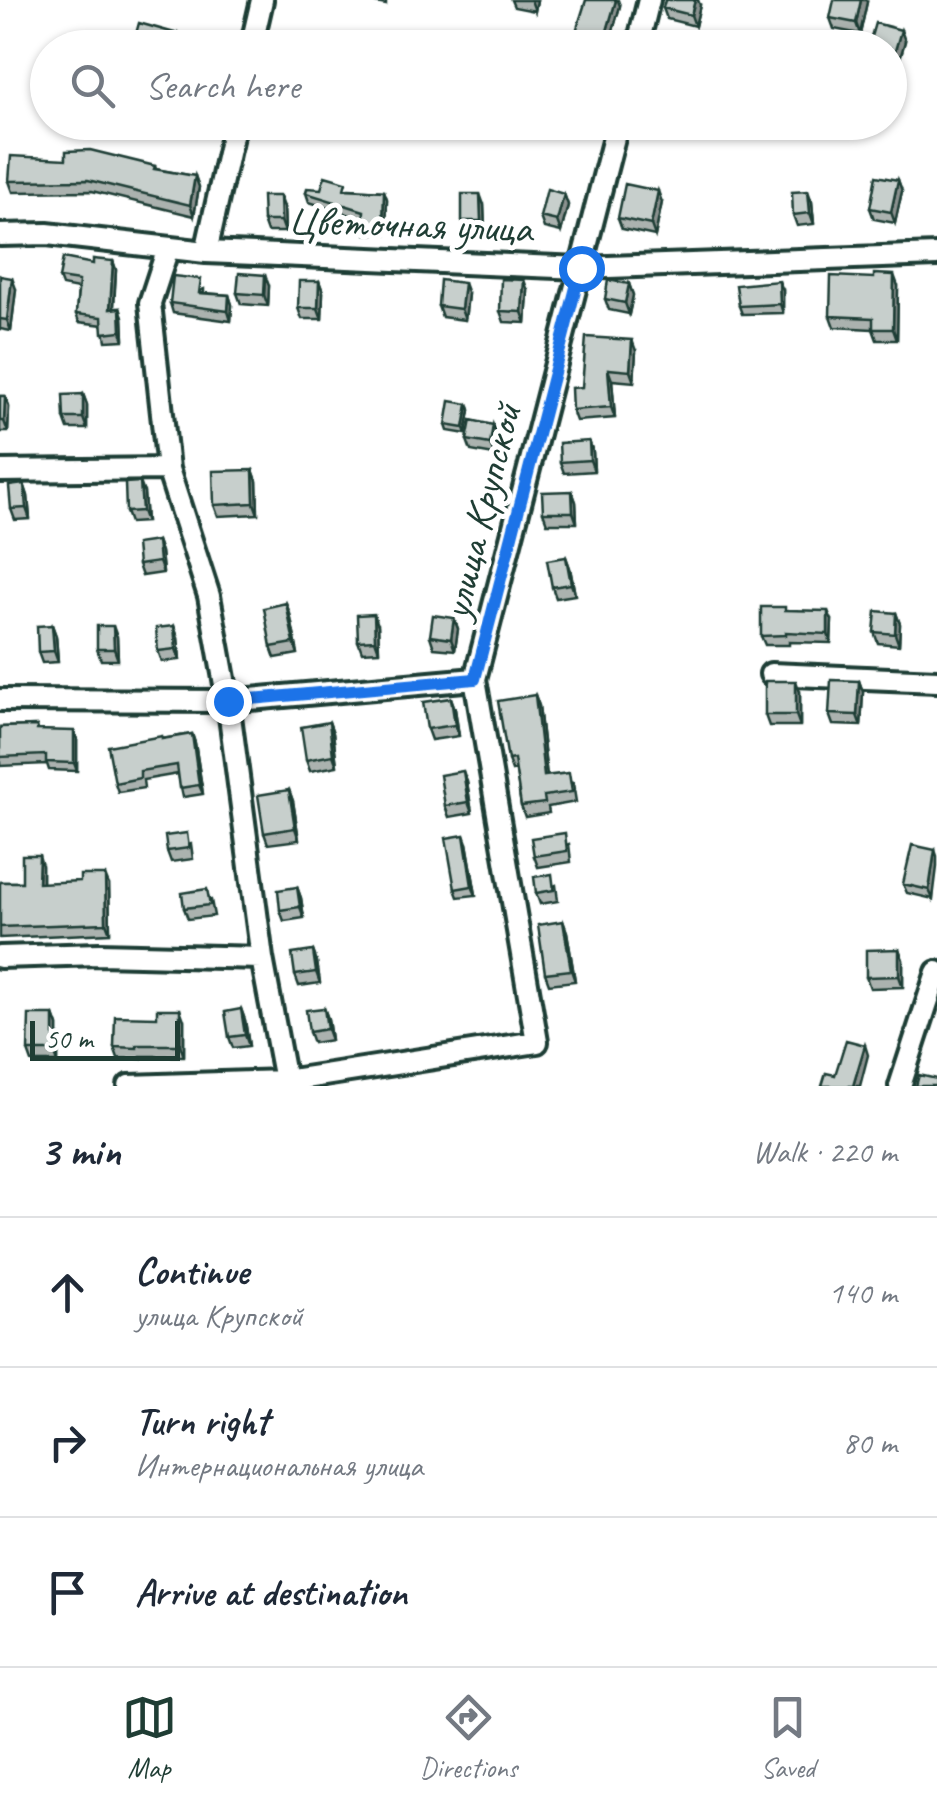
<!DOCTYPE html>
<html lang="en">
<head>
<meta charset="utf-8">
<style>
	body { margin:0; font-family:Caveat,sans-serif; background:#f2f2f3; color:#1f2937 }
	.scale { position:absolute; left:30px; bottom:25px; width:150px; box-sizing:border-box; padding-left:10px; border:5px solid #1f3d34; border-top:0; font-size:28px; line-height:35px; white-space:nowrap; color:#1f3d34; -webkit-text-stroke:8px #fff; paint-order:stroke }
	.stop { position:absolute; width:30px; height:30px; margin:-22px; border:8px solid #1a73e8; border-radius:50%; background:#fff }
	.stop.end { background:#1a73e8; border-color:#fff; box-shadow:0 2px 10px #0008 }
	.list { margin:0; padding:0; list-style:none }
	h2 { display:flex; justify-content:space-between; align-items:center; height:130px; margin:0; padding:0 40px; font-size:42px }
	h2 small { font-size:32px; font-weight:400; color:#747a83 }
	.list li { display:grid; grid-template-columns:65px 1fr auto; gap:30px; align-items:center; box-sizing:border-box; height:150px; padding:0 40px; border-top:2px solid #e0e1e3 }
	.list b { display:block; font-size:38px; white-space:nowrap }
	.list p { margin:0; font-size:32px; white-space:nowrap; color:#747a83 }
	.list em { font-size:32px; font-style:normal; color:#747a83 }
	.icon { flex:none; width:55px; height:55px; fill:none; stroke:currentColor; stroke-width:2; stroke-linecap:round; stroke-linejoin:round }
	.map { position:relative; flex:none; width:937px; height:1086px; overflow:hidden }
	.search { position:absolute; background:#fff; box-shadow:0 2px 8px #0004; left:30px; right:30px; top:30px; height:110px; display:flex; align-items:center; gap:25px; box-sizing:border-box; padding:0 35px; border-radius:55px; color:#747a83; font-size:38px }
	.sheet { height:580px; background:#fff }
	nav { display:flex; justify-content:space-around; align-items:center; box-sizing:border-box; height:140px; border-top:2px solid #e0e1e3; background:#fff; font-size:28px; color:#747a83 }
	nav a { display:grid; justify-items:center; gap:5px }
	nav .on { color:#1f3d34 }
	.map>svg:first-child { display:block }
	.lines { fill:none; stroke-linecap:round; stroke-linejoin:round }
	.minor-casing { stroke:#1f3d34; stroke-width:28 }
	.minor { stroke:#fff; stroke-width:20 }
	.wall { fill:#abb2af; stroke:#1f3d34; stroke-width:2.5 }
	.shaded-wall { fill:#8b918f; stroke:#1f3d34; stroke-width:2.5 }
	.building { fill:#c7cfcc; stroke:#1f3d34; stroke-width:2.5 }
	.route { stroke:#1a73e8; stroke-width:12 }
	.labels { text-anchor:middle; stroke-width:10; stroke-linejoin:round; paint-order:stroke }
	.street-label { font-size:42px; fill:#1f3d34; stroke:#fff }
</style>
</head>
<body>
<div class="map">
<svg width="937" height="1086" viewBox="0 0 937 1086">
	<rect width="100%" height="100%" fill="#fff"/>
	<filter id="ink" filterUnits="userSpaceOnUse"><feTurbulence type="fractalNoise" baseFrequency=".01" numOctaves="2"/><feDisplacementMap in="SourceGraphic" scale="20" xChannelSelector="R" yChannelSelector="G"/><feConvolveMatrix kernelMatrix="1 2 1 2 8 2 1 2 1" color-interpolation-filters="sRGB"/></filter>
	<g filter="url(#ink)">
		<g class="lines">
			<g class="minor-casing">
				<path id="minor" d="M 251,48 L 262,0
					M 637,48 L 649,0
					M 0,235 L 47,234 L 206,252 L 581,268 L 937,255
					M 168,248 L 150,303 L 168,469 L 209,596 L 228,701 L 262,958 L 286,1086
					M 206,252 L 235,122
					M 0,471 L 168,469
					M 771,674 L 937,681
					M 0,700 L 228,701 L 475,679
					M 0,957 L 99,954 L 262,958
					M 129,1086 L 285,1081 L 537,1042 L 475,679 L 618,122
					M 900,1086 L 937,972"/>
			</g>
			<use href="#minor" class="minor"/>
		</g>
		<path class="wall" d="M 360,0 L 386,0 L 386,5 Z
			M 511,0 L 537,0 L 535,11 L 514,7 Z
			M 867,2 L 860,34 L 834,29 L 830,18 Z
			M 700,5 L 695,26 L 667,19 L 663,8 Z
			M 620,6 L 608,48 L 576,48 L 573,41 Z
			M 905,41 L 898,65 L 890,63 L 890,48 Z
			M 155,166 L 156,169 L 195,176 L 199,187 L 194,216 L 92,191 L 13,192 L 9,181 Z
			M 898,180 L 902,191 L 895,223 L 874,219 L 870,208 Z
			M 349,189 L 384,191 L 387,199 L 386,234 L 366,234 L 363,225 L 364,219 L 309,202 L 306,193 Z
			M 564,194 L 568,205 L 561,232 L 544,228 L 540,217 Z
			M 662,202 L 655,236 L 622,229 L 618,218 Z
			M 812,202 L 814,224 L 797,226 L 793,215 Z
			M 484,205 L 485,232 L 466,232 L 462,221 Z
			M 284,207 L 285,232 L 267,232 L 263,221 Z
			M 113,261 L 116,270 L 114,308 L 120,308 L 123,317 L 124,340 L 106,341 L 103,325 L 79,322 L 76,314 L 78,289 L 62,286 L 59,278 L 93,264 Z
			M 0,276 L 16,289 L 11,331 L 0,329 Z
			M 319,281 L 323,292 L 322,319 L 302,319 L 298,308 Z
			M 629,284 L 633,295 L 629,314 L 609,310 L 605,299 Z
			M 269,286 L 268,306 L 241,304 L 237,293 Z
			M 898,286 L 897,340 L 877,340 L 873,329 L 834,327 L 830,316 Z
			M 204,289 L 204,293 L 229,295 L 232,305 L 231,321 L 173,313 L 170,303 Z
			M 783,290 L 783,313 L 742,314 L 739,306 Z
			M 528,291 L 526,323 L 504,322 L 500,311 Z
			M 468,294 L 465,320 L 442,317 L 438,306 Z
			M 636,351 L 634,382 L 612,380 L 615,418 L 576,421 L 572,410 L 582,387 Z
			M 83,394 L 87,405 L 87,429 L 68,429 L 64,418 Z
			M 0,396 L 5,396 L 9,407 L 8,432 L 0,432 Z
			M 468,404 L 470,410 L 466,434 L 448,431 L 446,425 Z
			M 497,436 L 494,455 L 471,451 L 467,440 Z
			M 589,441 L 593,452 L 594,471 L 564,473 L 560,462 Z
			M 253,470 L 257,481 L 258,514 L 218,516 L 214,505 Z
			M 24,484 L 28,496 L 30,519 L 15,520 L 11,509 Z
			M 572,491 L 576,502 L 577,523 L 547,523 L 543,512 Z
			M 144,493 L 146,522 L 130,523 L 126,512 Z
			M 157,541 L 161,552 L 163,573 L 142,576 L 138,565 Z
			M 566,557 L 570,568 L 575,595 L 556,598 L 552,587 Z
			M 286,603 L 290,614 L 298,654 L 275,658 L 271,647 Z
			M 787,610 L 832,620 L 831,643 L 789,642 L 789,645 L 765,645 L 761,636 Z
			M 896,613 L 900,624 L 899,645 L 878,643 L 874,632 Z
			M 454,618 L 458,629 L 455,650 L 434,648 L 430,636 Z
			M 52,625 L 56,636 L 58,662 L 42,663 L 38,652 Z
			M 378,625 L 379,651 L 362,652 L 358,641 Z
			M 174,626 L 178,638 L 180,660 L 162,662 L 158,651 Z
			M 117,637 L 118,660 L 101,660 L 97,649 Z
			M 859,681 L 863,692 L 861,726 L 833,725 L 829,714 Z
			M 800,692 L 800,726 L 769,726 L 765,715 Z
			M 535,695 L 539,706 L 547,776 L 573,783 L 576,802 L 548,807 L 549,813 L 525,817 L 521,806 L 516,770 L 512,771 L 508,760 Z
			M 451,698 L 455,709 L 459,736 L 431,740 L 427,729 Z
			M 329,722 L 333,733 L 337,766 L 310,771 L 306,760 Z
			M 37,726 L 38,730 L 77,739 L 77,771 L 49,770 L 47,764 L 0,766 L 0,727 Z
			M 192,734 L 195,743 L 203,794 L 183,797 L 178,774 L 143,780 L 144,788 L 118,792 L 115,783 L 162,739 Z
			M 467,782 L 472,813 L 449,817 L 445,806 Z
			M 289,790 L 293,801 L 299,840 L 268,844 L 264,833 Z
			M 467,843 L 476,895 L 458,897 L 455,889 Z
			M 191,844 L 193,859 L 171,862 L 167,851 Z
			M 569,844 L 571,862 L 538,867 L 534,856 Z
			M 935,850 L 933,899 L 907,893 L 903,884 Z
			M 42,866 L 42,883 L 109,885 L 110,933 L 0,938 L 0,882 L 22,882 Z
			M 556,885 L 558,901 L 540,904 L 536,893 Z
			M 297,887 L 301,898 L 304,918 L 284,921 L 280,910 Z
			M 211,900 L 214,916 L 188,919 L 184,908 Z
			M 563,921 L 567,932 L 575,981 L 549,984 L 545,973 Z
			M 899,949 L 903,960 L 903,987 L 870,988 L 866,977 Z
			M 313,951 L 317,962 L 320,983 L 299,986 L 295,975 Z
			M 324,1008 L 328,1019 L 331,1040 L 313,1043 L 309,1032 Z
			M 241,1009 L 245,1020 L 249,1046 L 233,1048 L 229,1037 Z
			M 54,1015 L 58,1026 L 58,1062 L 32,1062 L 28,1051 Z
			M 184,1020 L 184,1056 L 141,1056 L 141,1059 L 118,1058 L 114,1047 Z"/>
		<path class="shaded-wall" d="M 531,0 L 537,0 L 535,11 Z
			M 616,0 L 618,0 L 620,6 L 608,48 L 602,48 Z
			M 695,0 L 698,0 L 700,5 L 695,26 L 691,15 Z
			M 861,0 L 866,0 L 867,2 L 860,34 L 856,23 Z
			M 901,30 L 905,41 L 898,65 L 894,54 Z
			M 178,34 L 182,45 L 182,48 L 175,48 Z
			M 195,176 L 199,187 L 194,216 L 190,205 Z
			M 898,180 L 902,191 L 895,223 L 891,212 Z
			M 384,191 L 387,199 L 386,234 L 383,226 Z
			M 658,191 L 662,202 L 655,236 L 651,225 Z
			M 808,191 L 812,202 L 814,224 L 810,213 Z
			M 480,194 L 484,205 L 485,232 L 481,221 Z
			M 564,194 L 568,205 L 561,232 L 557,221 Z
			M 280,196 L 284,207 L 285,232 L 281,221 Z
			M 113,261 L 116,270 L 113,317 L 110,309 Z
			M 265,275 L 269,286 L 268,306 L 264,295 Z
			M 894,275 L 898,286 L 897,340 L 893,329 Z
			M 12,278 L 16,289 L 11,331 L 7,320 Z
			M 524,280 L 528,291 L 526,323 L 522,312 Z
			M 319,281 L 323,292 L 322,319 L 318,308 Z
			M 779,281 L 783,290 L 783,313 L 780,304 Z
			M 464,283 L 468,294 L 465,320 L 461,309 Z
			M 629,284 L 633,295 L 629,314 L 625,303 Z
			M 229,295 L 232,305 L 231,321 L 228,311 Z
			M 120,308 L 123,317 L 124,340 L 121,331 Z
			M 632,340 L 636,351 L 634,382 L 630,371 Z
			M 608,369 L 612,380 L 615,418 L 611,407 Z
			M 83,394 L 87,405 L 87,429 L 83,418 Z
			M 5,396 L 9,407 L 8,432 L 4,421 Z
			M 468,404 L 470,410 L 466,434 L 464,428 Z
			M 493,425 L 497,436 L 494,455 L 490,444 Z
			M 589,441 L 593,452 L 594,471 L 590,460 Z
			M 253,470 L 257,481 L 258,514 L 254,503 Z
			M 140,482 L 144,493 L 146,522 L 142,511 Z
			M 24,484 L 28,496 L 30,519 L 26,508 Z
			M 572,491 L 576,502 L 577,523 L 573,512 Z
			M 157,541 L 161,552 L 163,573 L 159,562 Z
			M 566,557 L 570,568 L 575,595 L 571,584 Z
			M 286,603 L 290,614 L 298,654 L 294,643 Z
			M 828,611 L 832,620 L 831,643 L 828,634 Z
			M 896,613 L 900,624 L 899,645 L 895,634 Z
			M 374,614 L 378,625 L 379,651 L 375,640 Z
			M 454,618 L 458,629 L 455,650 L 451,639 Z
			M 52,625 L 56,636 L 58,662 L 54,651 Z
			M 113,626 L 117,637 L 118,660 L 114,649 Z
			M 174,626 L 178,638 L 180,660 L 176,649 Z
			M 796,681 L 800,692 L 800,726 L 796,715 Z
			M 859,681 L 863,692 L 861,726 L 857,715 Z
			M 535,695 L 539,706 L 548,787 L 544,776 Z
			M 451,698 L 455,709 L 459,736 L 455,725 Z
			M 329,722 L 333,733 L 337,766 L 333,755 Z
			M 74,731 L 77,739 L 77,771 L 74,763 Z
			M 192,734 L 195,743 L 203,794 L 199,785 Z
			M 463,771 L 467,782 L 472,813 L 468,802 Z
			M 289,790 L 293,801 L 299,840 L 295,828 Z
			M 464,835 L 467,843 L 476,895 L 472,886 Z
			M 935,850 L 937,856 L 937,867 L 933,899 L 929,890 Z
			M 39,855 L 42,866 L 42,893 L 38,883 Z
			M 105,875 L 109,885 L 110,933 L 106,923 Z
			M 297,887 L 301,898 L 304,918 L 300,907 Z
			M 563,921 L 567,932 L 575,981 L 571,970 Z
			M 899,949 L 903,960 L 903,987 L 899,976 Z
			M 313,951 L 317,962 L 320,983 L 316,972 Z
			M 324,1008 L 328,1019 L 331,1040 L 327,1029 Z
			M 180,1009 L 184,1020 L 184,1056 L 180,1045 Z
			M 241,1009 L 245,1020 L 249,1046 L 245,1035 Z
			M 54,1015 L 58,1026 L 58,1062 L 54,1051 Z
			M 865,1045 L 868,1055 L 860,1086 L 853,1086 Z"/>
		<path class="building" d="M 586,0 L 616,0 L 602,48 L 595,48 L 573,41 Z
			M 665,0 L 695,0 L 691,15 L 663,8 Z
			M 834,0 L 861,0 L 856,23 L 830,18 Z
			M 139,23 L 178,34 L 175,48 L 132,48 Z
			M 875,23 L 901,30 L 894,54 L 890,53 L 890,48 L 868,47 Z
			M 90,150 L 155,166 L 154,169 L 195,176 L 190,205 L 88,180 L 9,181 L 11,156 L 66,159 L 66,151 Z
			M 325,176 L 346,182 L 344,189 L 384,191 L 383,226 L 363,225 L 364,211 L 306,193 L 307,188 L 321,189 Z
			M 876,176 L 898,180 L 891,212 L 870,208 Z
			M 625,184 L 658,191 L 651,225 L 618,218 Z
			M 547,189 L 564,194 L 557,221 L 540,217 Z
			M 808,191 L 810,213 L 793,215 L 792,192 Z
			M 462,194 L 480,194 L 481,221 L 462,221 Z
			M 262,196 L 280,196 L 281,221 L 263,221 Z
			M 63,258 L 93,264 L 93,259 L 113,261 L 110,309 L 120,308 L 121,331 L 103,333 L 102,317 L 76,314 L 79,281 L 59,278 Z
			M 239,273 L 265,275 L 264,295 L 237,293 Z
			M 874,274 L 894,275 L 893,329 L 873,329 L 873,318 L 830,316 L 831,276 L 874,278 Z
			M 0,276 L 12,278 L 7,320 L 0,319 Z
			M 173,276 L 201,279 L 199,293 L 229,295 L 228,311 L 170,303 Z
			M 501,279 L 524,280 L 522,312 L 500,311 Z
			M 440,280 L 464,283 L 461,309 L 438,306 Z
			M 608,280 L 629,284 L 625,303 L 605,299 Z
			M 299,281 L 319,281 L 318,308 L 298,308 Z
			M 779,281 L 780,304 L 739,306 L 736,285 Z
			M 586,337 L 632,340 L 630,371 L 608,369 L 611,407 L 572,410 L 571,388 L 582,387 Z
			M 83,394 L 83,418 L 64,418 L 63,395 Z
			M 0,396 L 5,396 L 4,421 L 0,421 Z
			M 450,401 L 468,404 L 464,428 L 446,425 Z
			M 471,420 L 493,425 L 490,444 L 467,440 Z
			M 589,441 L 590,460 L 560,462 L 559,443 Z
			M 253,470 L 254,503 L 214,505 L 213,471 Z
			M 140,482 L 142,511 L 126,512 L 125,483 Z
			M 24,484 L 26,508 L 11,509 L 9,486 Z
			M 572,491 L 573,512 L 543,512 L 542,492 Z
			M 157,541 L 159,562 L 138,565 L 136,544 Z
			M 566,557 L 571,584 L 552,587 L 547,560 Z
			M 286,603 L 294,643 L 271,647 L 264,608 Z
			M 761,607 L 785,607 L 785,610 L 828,611 L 828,634 L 786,632 L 786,635 L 761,636 Z
			M 876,611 L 896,613 L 895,634 L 874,632 Z
			M 374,614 L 375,640 L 358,641 L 357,615 Z
			M 433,615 L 454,618 L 451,639 L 430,636 Z
			M 52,625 L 54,651 L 38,652 L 37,626 Z
			M 97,626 L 113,626 L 114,649 L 97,649 Z
			M 174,626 L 176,649 L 158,651 L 156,628 Z
			M 831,680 L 859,681 L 857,715 L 829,714 Z
			M 765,681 L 796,681 L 796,715 L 765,715 Z
			M 535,695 L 544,776 L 569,773 L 572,792 L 544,796 L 545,803 L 521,806 L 514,759 L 508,760 L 498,701 Z
			M 451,698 L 455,725 L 427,729 L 423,702 Z
			M 329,722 L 333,755 L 306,760 L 301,727 Z
			M 37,726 L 37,730 L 74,731 L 74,763 L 46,762 L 46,755 L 0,757 L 0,727 Z
			M 192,734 L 199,785 L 180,788 L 177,765 L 140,771 L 140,778 L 115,783 L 108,746 L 162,736 L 162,739 Z
			M 463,771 L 468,802 L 445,806 L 440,775 Z
			M 289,790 L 295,828 L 264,833 L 258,795 Z
			M 187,833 L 189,848 L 167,851 L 165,836 Z
			M 565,833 L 567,851 L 534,856 L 531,838 Z
			M 464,835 L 472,886 L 455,889 L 446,838 Z
			M 912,845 L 935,850 L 929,890 L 903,884 Z
			M 22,855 L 39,855 L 38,883 L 80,881 L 80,875 L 105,875 L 106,923 L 0,927 L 0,882 L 22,882 Z
			M 552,874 L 554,890 L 536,893 L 534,877 Z
			M 297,887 L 300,907 L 280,910 L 278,890 Z
			M 207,889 L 210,905 L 184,908 L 182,893 Z
			M 563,921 L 571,970 L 545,973 L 538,925 Z
			M 899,949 L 899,976 L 866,977 L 866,950 Z
			M 313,951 L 316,972 L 295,975 L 292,954 Z
			M 324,1008 L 327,1029 L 309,1032 L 306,1010 Z
			M 157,1009 L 180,1009 L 180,1045 L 137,1045 L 137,1048 L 114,1047 L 115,1016 L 157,1017 Z
			M 241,1009 L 245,1035 L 229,1037 L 225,1012 Z
			M 29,1015 L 54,1015 L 54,1051 L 28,1051 Z
			M 846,1040 L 865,1045 L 853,1086 L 822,1086 L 826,1073 L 835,1075 Z
			M 919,1075 L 937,1079 L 937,1086 L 916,1086 Z"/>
	</g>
	<g class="lines" filter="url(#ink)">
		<path class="route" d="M 228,701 L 475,679 L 581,268"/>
	</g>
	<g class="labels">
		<g class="street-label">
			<text transform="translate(410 223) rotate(2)" y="15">Цветочная улица</text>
			<text transform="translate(480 511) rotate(-76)" y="15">улица Крупской</text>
		</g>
	</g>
</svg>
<div class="scale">50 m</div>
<div class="stop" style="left:581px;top:268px"></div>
<div class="stop end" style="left:228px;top:701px"></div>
<div class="search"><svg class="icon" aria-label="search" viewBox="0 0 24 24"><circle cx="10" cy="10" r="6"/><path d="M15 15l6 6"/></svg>Search here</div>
</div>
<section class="sheet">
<h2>3 min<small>Walk · 220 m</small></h2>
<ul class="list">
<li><svg class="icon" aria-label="ahead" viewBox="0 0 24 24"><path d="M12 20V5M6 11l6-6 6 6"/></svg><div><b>Continue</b><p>улица Крупской</p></div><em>140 m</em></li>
<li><svg class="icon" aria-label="right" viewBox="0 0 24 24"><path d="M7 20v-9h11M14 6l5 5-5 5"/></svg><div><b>Turn right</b><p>Интернациональная улица</p></div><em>80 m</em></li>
<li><svg class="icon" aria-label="arrive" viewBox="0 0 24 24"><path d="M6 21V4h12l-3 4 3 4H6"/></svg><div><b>Arrive at destination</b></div></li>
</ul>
</section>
<nav>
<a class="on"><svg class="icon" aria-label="map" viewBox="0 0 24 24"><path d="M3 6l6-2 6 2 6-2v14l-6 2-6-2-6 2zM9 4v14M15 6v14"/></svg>Map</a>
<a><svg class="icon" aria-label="directions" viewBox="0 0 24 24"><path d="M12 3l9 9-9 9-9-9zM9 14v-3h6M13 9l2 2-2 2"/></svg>Directions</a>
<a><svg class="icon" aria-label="saved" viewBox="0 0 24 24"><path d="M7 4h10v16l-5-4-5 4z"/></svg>Saved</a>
</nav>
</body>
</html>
